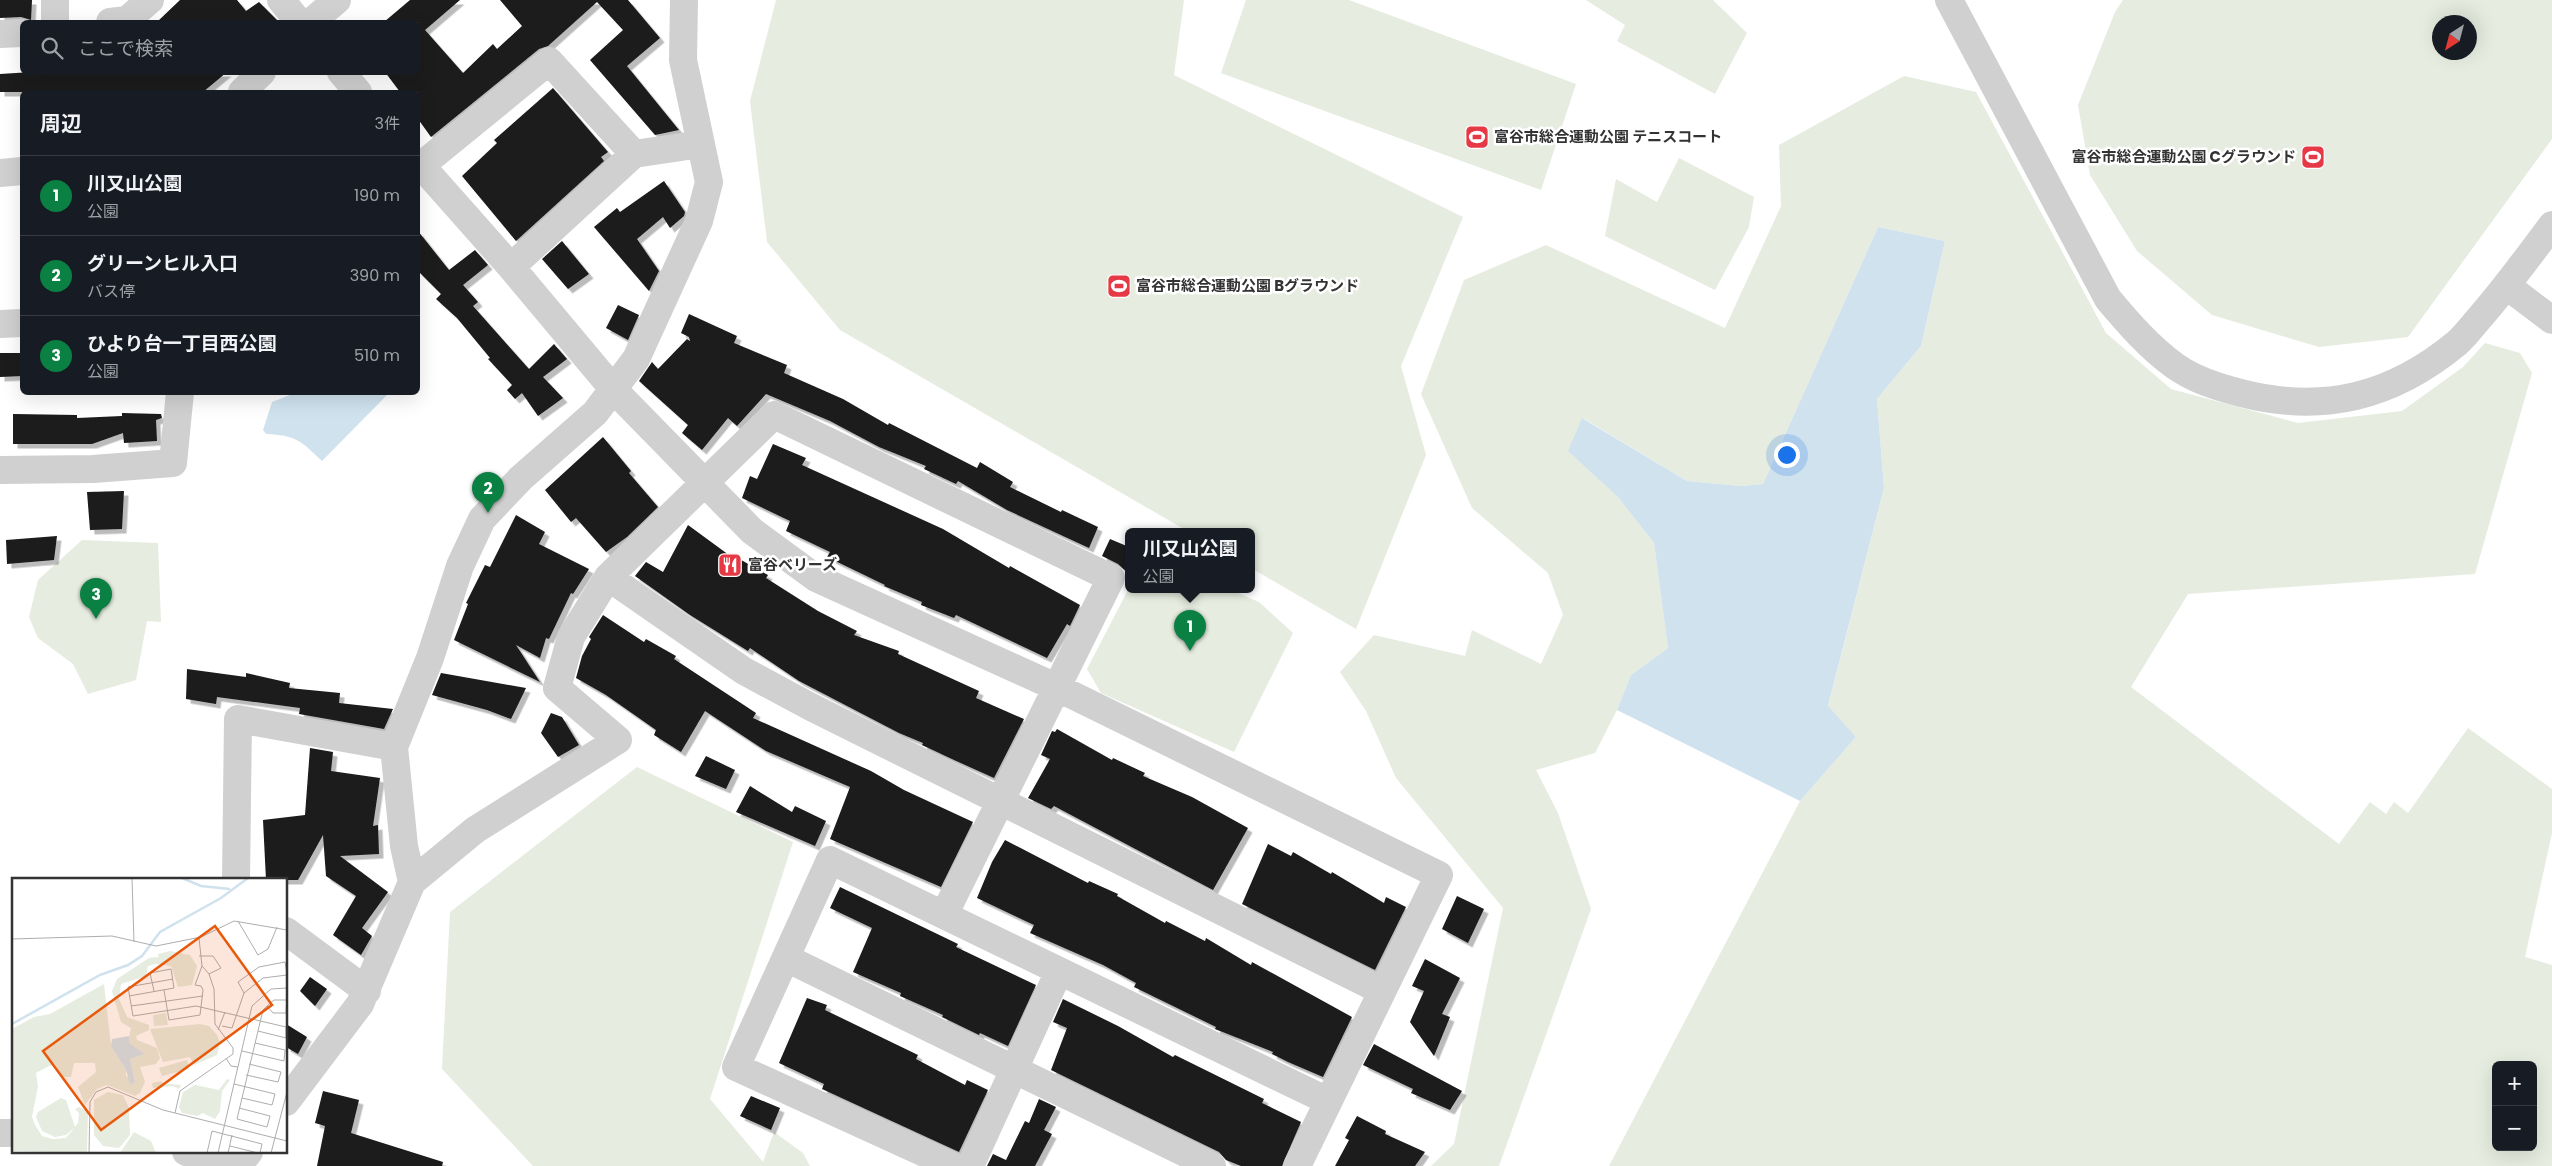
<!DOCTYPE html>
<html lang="ja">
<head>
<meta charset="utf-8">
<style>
	body { margin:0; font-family:Poppins,"Noto Sans JP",sans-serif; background:#242831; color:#f1f3f6 }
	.controls { position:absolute; right:15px; bottom:15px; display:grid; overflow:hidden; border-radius:8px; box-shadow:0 5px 20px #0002 }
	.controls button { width:45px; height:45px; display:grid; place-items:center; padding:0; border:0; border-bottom:1px solid #363941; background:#171b24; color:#f1f3f6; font:25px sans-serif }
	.compass { position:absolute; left:2432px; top:15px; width:45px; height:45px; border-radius:50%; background:#171b24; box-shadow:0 5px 20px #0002; rotate:216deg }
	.you { position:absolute; left:1786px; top:454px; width:18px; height:18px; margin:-12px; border:4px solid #fff; border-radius:50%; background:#1a73e8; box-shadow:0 0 0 8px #1a73e833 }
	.badge { display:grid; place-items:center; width:32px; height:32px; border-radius:50%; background:#0b8043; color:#fff; font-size:16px; font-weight:700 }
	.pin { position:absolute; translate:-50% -41px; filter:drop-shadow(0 1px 2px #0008) }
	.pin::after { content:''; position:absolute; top:26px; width:18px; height:15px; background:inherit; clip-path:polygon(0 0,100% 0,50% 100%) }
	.popup { position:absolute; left:1125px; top:528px; width:130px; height:65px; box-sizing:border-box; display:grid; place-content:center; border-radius:8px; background:#171b24; filter:drop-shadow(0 1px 4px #0005); font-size:16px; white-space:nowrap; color:#9ea1a6 }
	.popup b { font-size:19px; color:#f1f3f6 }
	.popup::after { content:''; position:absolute; left:50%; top:100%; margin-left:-10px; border:10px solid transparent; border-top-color:#171b24 }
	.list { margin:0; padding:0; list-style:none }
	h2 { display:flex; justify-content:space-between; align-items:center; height:65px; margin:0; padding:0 20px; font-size:21px }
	h2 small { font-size:16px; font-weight:400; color:#9ea1a6 }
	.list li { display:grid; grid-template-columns:32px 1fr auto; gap:15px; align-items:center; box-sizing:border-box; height:80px; padding:0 20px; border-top:1px solid #363941 }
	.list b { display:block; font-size:19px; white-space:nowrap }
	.list p { margin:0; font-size:16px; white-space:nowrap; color:#9ea1a6 }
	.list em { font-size:16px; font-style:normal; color:#9ea1a6 }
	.icon { flex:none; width:28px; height:28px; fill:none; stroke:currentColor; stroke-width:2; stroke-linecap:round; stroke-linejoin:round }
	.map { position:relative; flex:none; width:2552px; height:1166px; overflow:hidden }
	.search { position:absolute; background:#171b24; box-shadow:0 5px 20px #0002; left:20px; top:20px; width:400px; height:55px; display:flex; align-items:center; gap:12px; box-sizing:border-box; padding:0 18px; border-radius:8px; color:#9ea1a6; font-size:19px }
	.panel { position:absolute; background:#171b24; box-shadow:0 5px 20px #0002; left:20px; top:90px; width:400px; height:305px; border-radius:8px }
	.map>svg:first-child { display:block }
	.green { fill:#e6ecdf; fill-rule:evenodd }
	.water { fill:#cfe2ee }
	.building { fill:#1a1a1a; filter:url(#shadow) }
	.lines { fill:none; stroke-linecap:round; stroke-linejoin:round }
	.minor { stroke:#d0d0d0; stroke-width:28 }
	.labels { text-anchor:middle; stroke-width:5; stroke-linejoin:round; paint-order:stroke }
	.poi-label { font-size:15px; font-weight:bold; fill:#333; stroke:#fff; text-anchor:start }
	.inset-river { fill:none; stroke:#cfe2ee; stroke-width:2.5 }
	.inset-road { fill:none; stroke:#adadad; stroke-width:1 }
	.view { fill:#e8590c; fill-opacity:0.15; stroke:#e8590c; stroke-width:2.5 }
	.inset-edge { fill:none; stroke:#333; stroke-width:2.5 }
</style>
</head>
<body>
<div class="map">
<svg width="2552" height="1166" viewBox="0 0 2552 1166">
	<defs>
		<filter id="shadow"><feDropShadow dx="4.5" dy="4.5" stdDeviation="0" flood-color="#0004"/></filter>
	</defs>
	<rect width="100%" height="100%" fill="#fff"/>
	<path class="green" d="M 776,0 L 1184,0 L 1174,75 L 1463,217 L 1401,366 L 1426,455 L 1356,629 L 1251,568 L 1251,532 L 1189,532 L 840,330 L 767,242 L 750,101 Z
		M 1246,0 L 1349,0 L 1576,84 L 1541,190 L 1221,73 Z
		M 1586,0 L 1713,0 L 1747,33 L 1715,94 L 1617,41 L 1625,25 Z
		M 2123,0 L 2552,0 L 2552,139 L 2408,337 L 2319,347 L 2212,315 L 2137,251 L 2090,175 L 2078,105 L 2115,12 ZM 2470,22 L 2470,52 L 2440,52 L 2440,22 Z
		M 1904,76 L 1976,92 L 2106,333 L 2171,389 L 2298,423 L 2402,411 L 2463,367 L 2485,343 L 2520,353 L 2532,373 L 2475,574 L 2188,594 L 2131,687 L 2339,844 L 2370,802 L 2386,814 L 2394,802 L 2408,813 L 2468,728 L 2552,789 L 2552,833 L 2525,957 L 2552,965 L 2552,1166 L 1609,1166 L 1800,801 L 1856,737 L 1828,707 L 1884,488 L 1877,399 L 1921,346 L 1945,241 L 1878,227 L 1763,484 L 1741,486 L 1687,481 L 1583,418 L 1617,496 L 1654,543 L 1668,648 L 1631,675 L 1617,710 L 1595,753 L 1536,770 L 1558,813 L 1591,909 L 1499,1166 L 1431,1166 L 1454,1144 L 1503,908 L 1396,778 L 1366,711 L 1340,672 L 1374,635 L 1465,656 L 1472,630 L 1541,664 L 1563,615 L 1548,573 L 1472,508 L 1421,394 L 1464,280 L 1546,245 L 1725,328 L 1781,206 L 1779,145 ZM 2496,1065 L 2533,1065 L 2533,1147 L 2496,1147 Z
		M 1679,158 L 1754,197 L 1749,227 L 1715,290 L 1605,236 L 1616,179 L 1657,202 Z
		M 82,540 L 158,543 L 161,622 L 147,621 L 136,680 L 88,694 L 73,664 L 38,638 L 29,617 L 38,580 Z
		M 1129,588 L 1129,590 L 1231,590 L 1259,602 L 1293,633 L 1234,752 L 1101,693 L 1087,669 Z
		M 637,767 L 793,842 L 710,1099 L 763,1162 L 774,1132 L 803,1153 L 810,1166 L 533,1166 L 442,1069 L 450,912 Z"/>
	<path class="water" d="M 1878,227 L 1945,241 L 1921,346 L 1877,399 L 1884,488 L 1828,706 L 1856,737 L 1800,801 L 1617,710 L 1631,675 L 1668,648 L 1654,543 L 1617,496 L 1568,451 L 1582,418 L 1687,481 L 1741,486 L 1763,484 Z
		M 295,393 L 295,392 L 389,393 L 322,461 C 301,441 296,435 266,434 L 263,430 L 272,402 Z"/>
	<path class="building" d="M 0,0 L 32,0 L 31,20 L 21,17 L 0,18 Z
		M 180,0 L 237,0 L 246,11 L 259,2 L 279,22 L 157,22 Z
		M 410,0 L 460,0 L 425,30 L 463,73 L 493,44 L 497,49 L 522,26 L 500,0 L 628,0 L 660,38 L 627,66 L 679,130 L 655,135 L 590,60 L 623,30 L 597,2 L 548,46 L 539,49 L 431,137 L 418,119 L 418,92 L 400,92 L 385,72 L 418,72 L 418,22 L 384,22 Z
		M 32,72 L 227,72 L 203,92 L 0,92 L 0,74 Z
		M 553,88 L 608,152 L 601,157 L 604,161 L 516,241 L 462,176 L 497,143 L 494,140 Z
		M 664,181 L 685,212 L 684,216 L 670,228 L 663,217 L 637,239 L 659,271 L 649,291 L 594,227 L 617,208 L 620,212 Z
		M 418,231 L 449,270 L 475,250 L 488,265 L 463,285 L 478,302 L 473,306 L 529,369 L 554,344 L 567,359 L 543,377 L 563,398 L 538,416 L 522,393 L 515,399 L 507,390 L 514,383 L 512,385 L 488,359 L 490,358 L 457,318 L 436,299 L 441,294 L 418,271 Z
		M 562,241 L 589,274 L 568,289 L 542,259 Z
		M 618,305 L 639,315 L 628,340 L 606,328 Z
		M 689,314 L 737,336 L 734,343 L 787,365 L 784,373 L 843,399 L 888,425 L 889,423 L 977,468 L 980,462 L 1013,482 L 1010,487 L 1061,512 L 1062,510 L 1098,527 L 1089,548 L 1007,510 L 958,481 L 956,484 L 924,469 L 926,466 L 879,447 L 830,421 L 766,394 L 737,426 L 728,418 L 702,450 L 682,433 L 688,425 L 639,381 L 652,362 L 658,369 L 687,339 L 690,341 L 689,337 L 681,333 Z
		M 0,353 L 22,353 L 22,376 L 0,377 Z
		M 122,413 L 161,414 L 162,418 L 156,420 L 157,441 L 124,443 L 123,433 L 92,444 L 13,444 L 13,414 L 77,415 L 77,418 L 122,416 Z
		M 603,437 L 631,471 L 629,473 L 658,507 L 627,537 L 606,552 L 576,518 L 571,522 L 545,490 Z
		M 773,444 L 806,458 L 802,465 L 943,529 L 1009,568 L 1010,566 L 1080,605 L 1070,626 L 1067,624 L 1047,658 L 956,615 L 954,618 L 921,605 L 922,602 L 884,586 L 885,585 L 827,557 L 830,552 L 786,531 L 790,521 L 742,498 L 750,476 L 757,479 Z
		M 124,491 L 122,529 L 90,530 L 87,492 Z
		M 516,515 L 545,532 L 539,544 L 589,569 L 573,594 L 571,593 L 549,639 L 546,638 L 540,658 L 516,645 L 540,682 L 454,640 L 468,604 L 466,603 L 485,565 L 490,567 Z
		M 688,525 L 733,558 L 734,556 L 768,575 L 766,578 L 818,611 L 857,631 L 854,635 L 899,651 L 898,654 L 979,691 L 976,698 L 1024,719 L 994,778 L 954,760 L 922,745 L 923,743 L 899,733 L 799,681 L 750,648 L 748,651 L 690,615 L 635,576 L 646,562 L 663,572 Z
		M 57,536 L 54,560 L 7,564 L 6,540 Z
		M 1110,539 L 1129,547 L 1129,574 L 1118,564 L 1102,556 Z
		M 603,615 L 644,642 L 646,639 L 676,656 L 674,659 L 756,713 L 753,718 L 871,771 L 904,790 L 973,822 L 941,887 L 830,839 L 850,787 L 766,751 L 705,711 L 681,752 L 654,735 L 656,730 L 606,695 L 576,678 L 582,656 L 591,639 L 589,637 Z
		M 187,669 L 246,677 L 246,673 L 290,683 L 289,688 L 340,693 L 339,703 L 393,709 L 384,729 L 299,714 L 300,708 L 217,697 L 216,704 L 186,699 Z
		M 441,673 L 526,688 L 511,719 L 487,710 L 432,695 Z
		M 551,713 L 562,717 L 579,745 L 558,757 L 541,733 Z
		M 1057,729 L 1112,760 L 1113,758 L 1145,773 L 1143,776 L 1192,797 L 1248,828 L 1213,890 L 1054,806 L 1051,809 L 1028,798 L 1050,759 L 1041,755 L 1052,731 L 1055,732 Z
		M 310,748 L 333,752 L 331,771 L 380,778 L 373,826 L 378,825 L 379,854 L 340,856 L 388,892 L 362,928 L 372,936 L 361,955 L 333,935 L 356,896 L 326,876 L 323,835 L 298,880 L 266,880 L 263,820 L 305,815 Z
		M 706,756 L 735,770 L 726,789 L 695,776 Z
		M 750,786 L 792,812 L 795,806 L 826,821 L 815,846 L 736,812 Z
		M 1005,840 L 1088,883 L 1089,881 L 1118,894 L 1117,896 L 1165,923 L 1166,921 L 1205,941 L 1206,938 L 1251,965 L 1252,962 L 1352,1017 L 1323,1077 L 1288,1062 L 1272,1054 L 1273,1052 L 1215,1029 L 1216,1027 L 1134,987 L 1136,983 L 1103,965 L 1030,933 L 1034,925 L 977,898 L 992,862 Z
		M 1268,844 L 1291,856 L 1293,852 L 1331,874 L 1332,872 L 1384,903 L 1386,897 L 1406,907 L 1375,970 L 1242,904 Z
		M 840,887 L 958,944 L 956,947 L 1036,985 L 1008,1046 L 980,1033 L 979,1035 L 942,1017 L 943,1015 L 900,996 L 901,993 L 853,972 L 872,928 L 830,908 Z
		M 1457,896 L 1484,909 L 1468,943 L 1442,929 Z
		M 1425,959 L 1460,978 L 1442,1014 L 1450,1017 L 1434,1056 L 1410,1022 L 1424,991 L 1412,986 Z
		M 310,977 L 327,989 L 315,1006 L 300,991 Z
		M 807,998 L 827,1005 L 825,1010 L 918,1055 L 916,1059 L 965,1085 L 967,1080 L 988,1090 L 959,1152 L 822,1089 L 824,1084 L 779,1063 Z
		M 1063,999 L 1118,1026 L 1173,1057 L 1175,1055 L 1264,1099 L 1262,1103 L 1301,1122 L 1282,1166 L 1241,1166 L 1226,1160 L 1219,1152 L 1051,1070 L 1067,1028 L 1053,1022 Z
		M 286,1024 L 307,1037 L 298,1054 L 286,1047 Z
		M 1374,1044 L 1462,1091 L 1450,1110 L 1411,1093 L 1413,1089 L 1363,1065 Z
		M 323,1091 L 359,1100 L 351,1133 L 443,1162 L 442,1166 L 317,1166 L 325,1126 L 315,1123 Z
		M 751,1096 L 780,1108 L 771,1130 L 740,1116 Z
		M 1039,1099 L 1056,1107 L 1044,1130 L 1052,1134 L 1035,1166 L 987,1166 L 993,1154 L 1006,1160 L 1025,1121 L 1029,1123 Z
		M 1357,1116 L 1386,1131 L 1385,1134 L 1425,1152 L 1415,1166 L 1335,1166 L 1349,1140 L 1345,1138 Z"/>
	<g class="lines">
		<path class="minor" d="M 55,0 L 55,22
			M 281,0 L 299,22
			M 1949,0 L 2108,299 C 2129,324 2149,347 2175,366 C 2195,380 2218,387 2241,393 C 2323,414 2392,397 2457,343 C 2466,335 2474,324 2482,315 C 2507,286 2529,256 2552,225
			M 110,22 L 127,20 L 150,0
			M 311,22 L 337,0
			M 0,34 L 22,33
			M 341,72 L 358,92
			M 242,92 L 262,72
			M 418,162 L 511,267 L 614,390 L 752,531 L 816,578 L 1058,688 L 1439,875 L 1297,1166
			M 418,168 L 549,61 L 634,154
			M 0,173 L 22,171
			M 511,267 L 634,154 L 701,144
			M 2507,286 L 2552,320
			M 0,324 L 22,323
			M 0,470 L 93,469 L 173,463 L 180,392
			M 608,577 L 744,671 L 811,707 L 1382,991
			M 236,880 L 238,719 L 394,747
			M 412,882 L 404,846 L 394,747 L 430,658 L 460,566 L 482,519 L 521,478 L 595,413 L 636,359 L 699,221 L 709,182 L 683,60 L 684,0
			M 286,931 L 367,991
			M 786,958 L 1212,1166
			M 286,1102 L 360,1004 L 412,882 L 475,830 L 618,740 L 557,688 L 571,637 L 608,577 L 774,415 L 1111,578 L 944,915
			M 0,1133 L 14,1133
			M 186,1152 L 229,1166
			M 238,1166 L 249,1152
			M 953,1166 L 736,1067 L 830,860 L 1328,1101
			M 970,1166 L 1059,971"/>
	</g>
	<defs>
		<g id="stadium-square" transform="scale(1.25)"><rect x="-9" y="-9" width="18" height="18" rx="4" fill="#e63946" stroke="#fff"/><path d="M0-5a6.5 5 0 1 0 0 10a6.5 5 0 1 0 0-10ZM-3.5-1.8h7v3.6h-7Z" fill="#fff"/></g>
		<g id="restaurant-square" transform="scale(1.25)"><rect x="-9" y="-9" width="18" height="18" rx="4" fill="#e63946" stroke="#fff"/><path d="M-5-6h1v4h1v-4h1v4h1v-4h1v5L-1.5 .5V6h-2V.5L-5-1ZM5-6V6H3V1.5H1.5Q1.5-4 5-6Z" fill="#fff"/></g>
	</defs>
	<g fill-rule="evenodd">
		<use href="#stadium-square" x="1477" y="137"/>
		<use href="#stadium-square" x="2313" y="157"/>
		<use href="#stadium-square" x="1119" y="286"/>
		<use href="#restaurant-square" x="730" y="565"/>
	</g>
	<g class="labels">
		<g class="poi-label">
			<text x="1494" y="142">富谷市総合運動公園 テニスコート</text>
			<text x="2296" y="162" text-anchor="end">富谷市総合運動公園 Cグラウンド</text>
			<text x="1136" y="291">富谷市総合運動公園 Bグラウンド</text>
			<text x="748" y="570">富谷ベリーズ</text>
		</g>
	</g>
	<g transform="translate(12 878)">
		<rect width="275" height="275" fill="#fff"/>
		<path d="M 158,73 L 178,77 L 185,88 L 180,107 L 166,109 L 159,88 L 143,86 L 136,88 L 134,98 L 109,106 L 107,121 L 115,139 L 137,147 L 137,152 L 124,158 L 125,162 L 145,170 L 148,180 L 144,186 L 128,189 L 133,204 L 128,215 L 123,218 L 95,207 L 85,211 L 73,227 L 66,209 L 84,194 L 83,185 L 62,185 L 59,199 L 49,199 L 43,186 L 35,189 L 24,195 L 26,208 L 20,239 L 23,247 L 30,258 L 41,261 L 54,260 L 66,245 L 67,235 L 63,231 L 67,229 L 76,234 L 75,275 L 0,273 L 0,151 L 22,139 L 38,136 L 92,106 L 99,168 L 114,192 L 114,198 L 123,203 L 118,181 L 133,176 L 116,165 L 119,150 L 109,144 L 100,113 L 105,101 L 137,80 L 147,79 L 146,76 ZM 154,135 L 156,147 L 142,148 L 141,137 ZM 188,146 L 197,148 L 205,157 L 208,165 L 205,177 L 182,187 L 178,179 L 151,184 L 138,151 ZM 175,182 L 177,191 L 150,198 L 147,190 ZM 215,201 L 218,202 L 210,213 L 208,233 L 203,241 L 191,235 L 185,238 L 170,235 L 167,229 L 171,214 L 183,207 L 207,212 ZM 150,203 L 150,205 L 169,207 L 167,211 L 161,208 L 141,210 L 140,205 ZM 96,214 L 111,217 L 117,230 L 118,257 L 107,270 L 91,268 L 82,257 L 82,222 ZM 49,220 L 54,222 L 63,249 L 54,257 L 43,259 L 30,253 L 24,239 L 26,234 ZM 122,254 L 139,263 L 144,275 L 108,275 Z" fill="#e6ecdf"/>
		<path d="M 117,158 L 117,165 L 133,176 L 118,181 L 123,204 L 118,206 L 114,192 L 99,168 L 100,161 Z" fill="#cfe2ee"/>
		<path class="inset-river" d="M 170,0 L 189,8 L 218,11M 0,146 L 88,97 L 116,87 L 130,78 L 148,54 L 209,20 L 236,0"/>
		<path class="inset-road" d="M 120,0 L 122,64M 226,43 L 246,77 L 256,71 L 265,49M 0,61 L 100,58 L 144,68 L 189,59 L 222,43 L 275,52M 187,78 L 201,78 L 209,90 L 197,96M 161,101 L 116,109 L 121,138 L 184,128 L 274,149 L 274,160 L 246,153M 152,112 L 157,142 L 188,137 L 191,112 L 189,108 L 183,107 L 190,88 L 187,60M 232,115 L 226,104 L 247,89 L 273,84 L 275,96M 117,118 L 162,110 L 159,91 L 138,95 L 142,113M 119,128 L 191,118M 255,128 L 262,122 L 275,122M 210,148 L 220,150 L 232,115 L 251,100 L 275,97M 206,152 L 213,134M 230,173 L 272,183 L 273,172 L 243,165M 214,180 L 219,188 L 226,189M 234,197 L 266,204 L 269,194 L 237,186M 222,206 L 263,216 L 260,227 L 230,220M 227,230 L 258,238 L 255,249 L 225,241 L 251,132 L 255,128 L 261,135 L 274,135 L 275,118M 163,235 L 168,213 L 221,176 L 221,170 L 203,146 L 202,111 L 197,96 L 190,88M 218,268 L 246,275M 77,275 L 78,224 L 84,214 L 96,209 L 151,232 L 275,263M 195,275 L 200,253 L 250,266 L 248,275M 206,275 L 240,128 L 259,111 L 275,110M 216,275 L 220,257M 259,275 L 275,214"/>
		<path class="view" d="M 203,48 L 260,127 L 89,252 L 31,173 Z"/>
		<rect width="275" height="275" class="inset-edge"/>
	</g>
</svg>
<div class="controls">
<button>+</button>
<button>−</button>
</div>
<svg class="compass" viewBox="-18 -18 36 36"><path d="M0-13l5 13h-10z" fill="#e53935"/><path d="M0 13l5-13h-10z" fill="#9ea1a6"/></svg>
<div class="you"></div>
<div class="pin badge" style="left:1190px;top:651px">1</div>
<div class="popup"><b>川又山公園</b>公園</div>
<div class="pin badge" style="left:488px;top:513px">2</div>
<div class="pin badge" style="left:96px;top:619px">3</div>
<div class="search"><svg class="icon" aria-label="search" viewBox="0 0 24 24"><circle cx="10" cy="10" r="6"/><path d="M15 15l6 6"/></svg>ここで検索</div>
<section class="panel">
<h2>周辺<small>3件</small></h2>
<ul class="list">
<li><span class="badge">1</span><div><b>川又山公園</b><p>公園</p></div><em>190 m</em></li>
<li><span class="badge">2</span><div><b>グリーンヒル入口</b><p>バス停</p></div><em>390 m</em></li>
<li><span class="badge">3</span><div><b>ひより台一丁目西公園</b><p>公園</p></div><em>510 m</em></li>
</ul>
</section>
</div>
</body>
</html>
